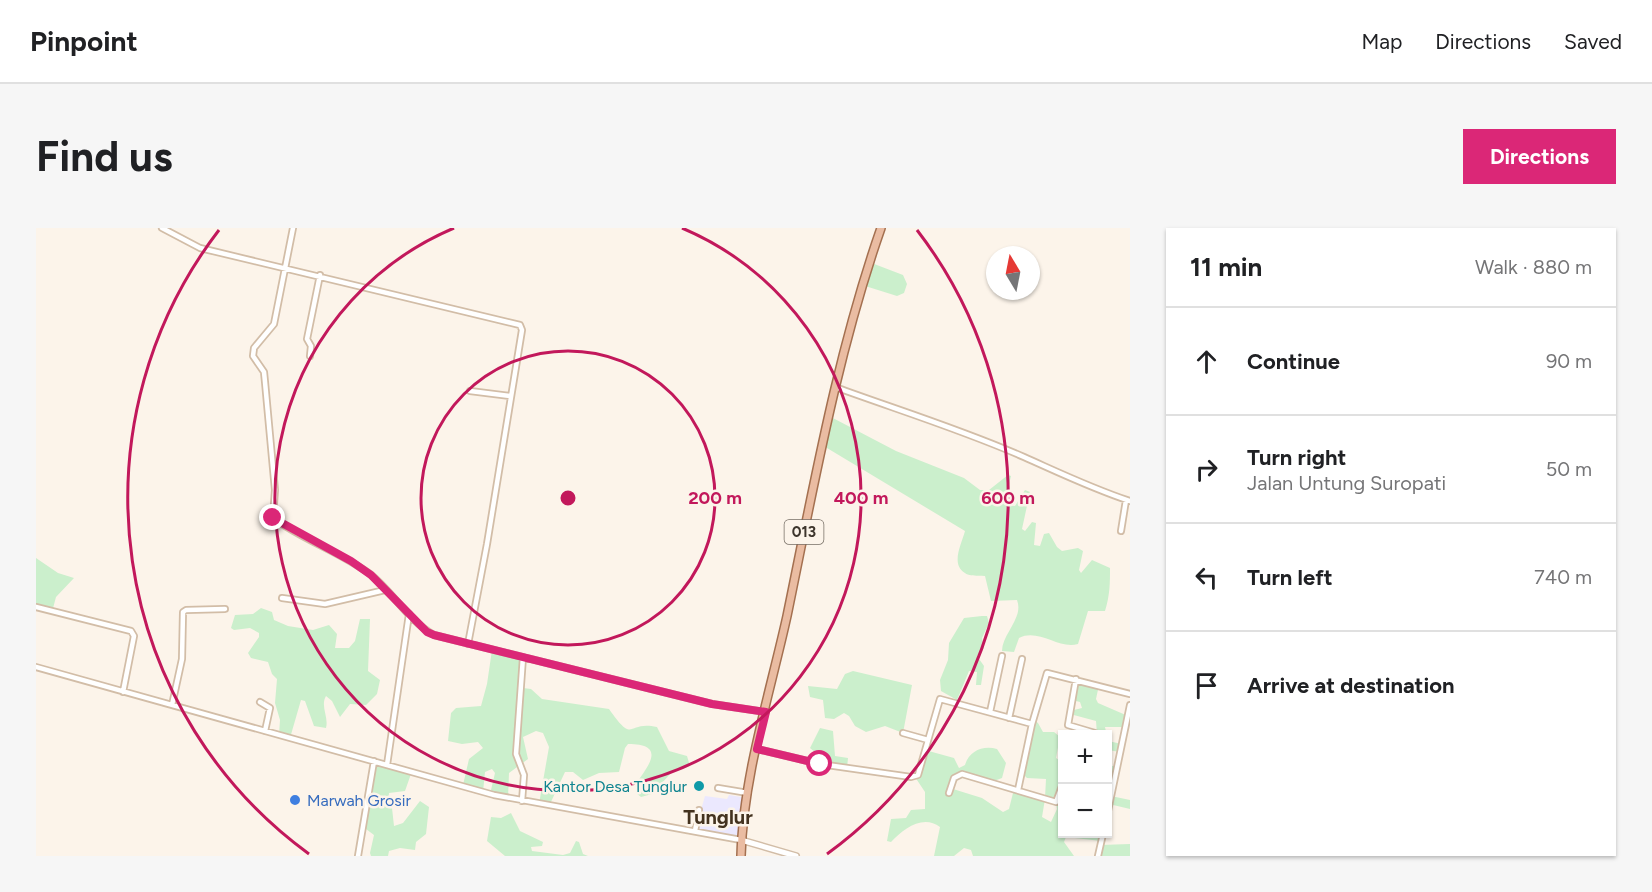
<!DOCTYPE html>
<html lang="en">
<head>
<meta charset="utf-8">
<style>
	body { margin:0; font-family:Figtree,sans-serif; background:#f6f6f6; color:#202124 }
	.controls { position:absolute; right:18px; bottom:18px; display:grid; overflow:hidden; border-radius:0px; box-shadow:0 2px 4px #0004 }
	.controls button { width:54px; height:54px; display:grid; place-items:center; padding:0; border:0; border-bottom:2px solid #e0e0e0; background:#fff; color:#202124; font:30px sans-serif }
	.compass { position:absolute; left:950px; top:18px; width:54px; height:54px; border-radius:50%; background:#fff; box-shadow:0 2px 4px #0004; rotate:350deg }
	.stop { position:absolute; width:18px; height:18px; margin:-14px; border:4px solid #db2777; border-radius:50%; background:#fff }
	.stop.end { background:#db2777; border-color:#fff; box-shadow:0 2px 6px #0008 }
	.list { margin:0; padding:0; list-style:none }
	h2 { display:flex; justify-content:space-between; align-items:center; height:78px; margin:0; padding:0 24px; font-size:26px }
	h2 small { font-size:20px; font-weight:400; color:#757577 }
	.list li { display:grid; grid-template-columns:39px 1fr auto; gap:18px; align-items:center; box-sizing:border-box; height:108px; padding:0 24px; border-top:2px solid #e0e0e0 }
	.list b { display:block; font-size:22px; white-space:nowrap }
	.list p { margin:0; font-size:20px; white-space:nowrap; color:#757577 }
	.list em { font-size:20px; font-style:normal; color:#757577 }
	.icon { flex:none; width:33px; height:33px; fill:none; stroke:currentColor; stroke-width:2; stroke-linecap:round; stroke-linejoin:round }
	.map { position:relative; flex:none; width:1094px; height:628px; overflow:hidden; border-radius:0px }
	header { display:flex; align-items:center; gap:36px; box-sizing:border-box; height:84px; padding:0 30px; background:#fff; border-bottom:2px solid #e0e0e0 }
	header strong { font-size:28px }
	nav { display:flex; gap:33px; margin-inline-start:auto; font-size:21px }
	.intro { display:flex; align-items:center; justify-content:space-between; box-sizing:border-box; height:144px; padding:0 36px }
	h1 { margin:0; font-size:42px }
	.button { padding:15px 27px; border-radius:0px; background:#db2777; color:#fff; font-size:21px; font-weight:700 }
	main { display:flex; gap:36px; padding:0 36px }
	aside { flex:1; background:#fff; border-radius:0px; box-shadow:0 2px 4px #0004 }
	.map>svg:first-child { display:block }
	.commercial { fill:#ebe8fe }
	.green { fill:#cbefcc; fill-rule:evenodd }
	.lines { fill:none; stroke-linecap:round; stroke-linejoin:round }
	.minor-casing { stroke:#d2bda7; stroke-width:8 }
	.tertiary-casing { stroke:#d2bda7; stroke-width:8 }
	.primary-casing { stroke:#a47050; stroke-width:10 }
	.minor { stroke:#fff; stroke-width:4.5 }
	.tertiary { stroke:#fff; stroke-width:5 }
	.primary { stroke:#eabca2; stroke-width:7 }
	.route { stroke:#db2777; stroke-width:8 }
	.ring { fill:none; stroke:#c2185b; stroke-width:3 }
	.culture-dot { fill:#0f9aa8; stroke:#fcf4ea; stroke-width:2 }
	.shop-dot { fill:#3f7fe0; stroke:#fcf4ea; stroke-width:2 }
	.labels { text-anchor:middle; stroke-width:5; stroke-linejoin:round; paint-order:stroke }
	.shield { fill:#fcf4ea; stroke:#766e65; stroke-width:1.5 }
	.shield-label { font-size:15px; font-weight:bold; fill:#3d352c }
	.culture-label { font-size:16px; fill:#0d838f; stroke:#fcf4ea; text-anchor:end }
	.shop-label { font-size:16px; fill:#366cbe; stroke:#fcf4ea; text-anchor:start }
	.quarter-label { font-size:20px; font-weight:bold; fill:#43321f; stroke:#fcf4ea }
	.centre { fill:#c2185b; stroke:#fcf4ea; stroke-width:3 }
	.ring-label { font-size:18px; text-anchor:middle; font-weight:bold; fill:#c2185b; stroke:#fcf4ea; stroke-width:5; stroke-linejoin:round; paint-order:stroke }
</style>
</head>
<body>
<header>
<strong>Pinpoint</strong>
<nav><a>Map</a><a>Directions</a><a>Saved</a></nav>
</header>
<div class="intro"><h1>Find us</h1><a class="button">Directions</a></div>
<main>
<div class="map">
<svg width="1094" height="628" viewBox="0 0 1094 628">
	<rect width="100%" height="100%" fill="#fcf4ea"/>
	<path class="commercial" d="M 693,567 L 711,570 L 705,612 L 659,603 L 669,568 L 691,571 Z"/>
	<path class="green" d="M 833,34 L 867,47 L 871,56 L 868,65 L 861,68 L 826,57 Z
		M 793,188 L 860,223 L 928,250 L 944,262 L 953,262 L 972,247 L 975,248 L 969,273 L 971,277 L 979,278 L 989,262 L 994,264 L 986,301 L 989,303 L 996,294 L 1000,295 L 998,317 L 1004,318 L 1008,306 L 1013,305 L 1021,319 L 1026,323 L 1042,320 L 1047,323 L 1043,342 L 1045,345 L 1056,332 L 1074,340 C 1074,355 1074,367 1069,383 L 1052,383 L 1042,416 C 1023,422 1003,400 983,410 L 978,424 L 966,423 C 966,406 988,390 981,372 L 955,373 L 949,348 C 943,347 934,349 929,345 C 914,336 926,315 929,303 L 786,217 Z
		M 0,330 L 22,345 L 38,350 L 20,369 L 16,384 L 0,379 Z
		M 225,380 L 236,384 L 238,392 L 252,398 L 277,402 L 293,397 L 301,406 L 299,420 L 313,420 L 319,413 L 324,391 L 334,391 L 332,443 L 344,452 L 341,466 L 330,477 L 314,476 L 304,489 L 296,473 L 290,468 C 284,478 293,489 290,500 L 278,498 L 269,473 L 265,472 L 254,510 L 243,507 L 244,492 L 239,475 L 241,451 L 236,446 L 232,434 L 215,430 L 212,425 L 223,409 L 223,405 L 214,400 L 198,402 L 195,400 L 199,387 L 217,386 Z
		M 946,388 L 951,388 L 953,395 L 946,410 L 948,420 L 941,428 L 948,438 L 945,457 L 940,457 L 941,444 L 933,443 L 921,472 L 905,463 L 904,452 L 912,432 L 913,415 L 928,390 Z
		M 456,422 L 487,429 L 487,460 L 495,461 L 506,471 L 573,481 C 599,518 590,492 621,499 L 633,523 L 651,528 L 654,538 L 635,545 L 616,566 L 605,569 L 600,565 L 600,556 C 610,540 633,516 592,516 L 589,520 L 583,544 L 563,545 L 547,552 L 537,544 L 529,544 L 514,576 L 503,576 L 513,519 L 507,505 L 500,503 L 487,509 L 492,531 L 473,545 L 472,570 L 458,567 L 455,562 L 459,545 L 456,541 L 449,544 L 447,564 L 427,557 L 433,531 L 447,520 L 442,514 L 426,516 L 412,513 L 415,485 L 420,480 L 445,478 L 451,456 Z
		M 817,443 L 876,457 L 867,505 L 849,498 L 830,504 L 819,498 L 813,488 L 808,485 L 798,491 L 789,490 L 787,472 L 774,469 L 772,458 L 801,461 L 809,446 Z
		M 1040,451 L 1063,457 L 1060,471 L 1062,475 L 1092,488 L 1089,499 L 1069,499 L 1072,513 L 1086,516 L 1084,524 L 1072,522 L 1072,506 L 1061,506 L 1060,493 L 1034,486 L 1034,483 L 1046,480 L 1044,474 L 1036,472 Z
		M 998,492 L 1002,495 L 1007,504 L 1018,504 L 1024,509 L 1020,530 L 1026,534 L 1026,606 L 1067,606 L 1065,613 L 1030,609 L 1028,614 L 1038,628 L 937,628 L 935,622 L 928,620 L 918,628 L 898,628 L 904,599 C 887,586 867,601 855,614 L 851,613 L 855,591 L 870,590 L 875,582 L 889,581 L 889,564 L 879,549 L 889,522 L 918,530 L 923,540 L 929,537 C 933,523 947,517 961,521 L 970,535 L 966,550 L 958,553 L 926,546 L 921,548 L 917,561 L 946,570 L 967,584 L 973,581 L 978,561 L 1009,570 L 1010,551 L 991,550 L 986,545 ZM 1009,571 L 1020,574 L 1021,581 L 1015,594 L 1006,589 Z
		M 784,500 L 797,503 L 799,528 L 812,530 L 811,540 L 781,535 L 780,525 L 774,520 Z
		M 338,533 L 376,543 L 369,563 L 353,565 L 352,575 L 356,580 L 358,598 L 367,595 L 384,573 L 393,579 L 390,606 L 380,614 L 379,622 L 364,620 L 353,623 L 352,628 L 335,628 L 334,625 L 338,607 L 326,598 Z
		M 1072,537 L 1081,539 L 1075,568 L 1094,572 L 1094,581 L 1073,576 Z
		M 475,585 L 484,603 L 507,614 L 506,618 L 495,619 L 496,623 L 527,627 L 534,625 L 540,613 L 543,614 L 547,626 L 552,628 L 469,628 L 451,613 L 455,589 L 465,590 Z
		M 1094,616 L 1094,628 L 1062,628 L 1064,617 Z"/>
	<g class="lines">
		<g class="minor-casing">
			<path id="minor" d="M 126,0 L 164,20 L 484,97 L 486,102 L 451,316 L 432,416
				M 257,0 L 238,96 L 218,120 L 217,128 L 228,144 L 229,154 L 239,262 L 237,290 C 267,312 304,324 334,346 C 357,364 372,393 398,407 L 676,476 L 730,484
				M 274,128 L 275,118 L 271,111 L 284,47
				M 799,159 C 862,182 927,202 988,229 C 1024,245 1057,261 1094,273
				M 434,163 L 474,168
				M 1085,303 L 1090,272
				M 246,370 L 289,376 L 349,362
				M 0,379 L 95,403 L 98,408 L 87,464
				M 0,439 L 458,567 L 705,612
				M 1040,451 L 1032,497 L 1059,505
				M 224,474 L 234,480 L 229,503
				M 136,477 L 146,431 L 147,384 L 150,382 L 189,381
				M 954,484 L 966,428
				M 973,490 L 986,431
				M 867,505 L 892,512
				M 721,521 L 784,536 L 875,549 L 882,547 L 904,471 L 996,496 L 1011,445 L 1094,466
				M 351,537 L 373,386
				M 682,560 L 712,565
				M 982,562 L 996,496
				M 913,565 L 918,550 L 926,546 L 1020,574 L 1026,558
				M 486,573 L 488,547 L 480,526 L 487,429
				M 1072,583 L 1094,477
				M 659,603 L 663,582
				M 322,628 L 338,533
				M 1062,628 L 1067,606"/>
		</g>
		<g class="tertiary-casing">
			<path id="tertiary" d="M 705,612 L 760,628"/>
		</g>
		<g class="primary-casing">
			<path id="primary" d="M 705,628 C 707,549 734,465 751,388 C 778,257 801,126 845,0"/>
		</g>
		<use href="#minor" class="minor"/>
		<use href="#tertiary" class="tertiary"/>
		<use href="#primary" class="primary"/>
	</g>
	<g class="lines">
		<path class="route" d="M 237,290 L 315,333 L 335,347 L 391,404 L 398,407 L 676,476 L 730,484 L 721,521 L 784,536"/>
	</g>
	<g class="ring">
		<circle cx="532" cy="270" r="147"/>
		<path d="M646 0A293 293 0 1 1 418 0"/>
		<path d="M273 626A440 440 0 0 1 183 2M881 2A440 440 0 0 1 791 626"/>
	</g>
	<circle class="culture-dot" cx="663" cy="558" r="6"/>
	<circle class="shop-dot" cx="259" cy="572" r="6"/>
	<g class="labels">
		<rect class="shield" x="748.5" y="292" width="39" height="24" rx="4.5"/>
		<g class="shield-label">
			<text x="768" y="309">013</text>
		</g>
		<g class="culture-label">
			<text x="651" y="564">Kantor Desa Tunglur</text>
		</g>
		<g class="shop-label">
			<text x="271" y="578">Marwah Grosir</text>
		</g>
		<g class="quarter-label">
			<text x="682" y="596">Tunglur</text>
		</g>
	</g>
	<circle cx="532" cy="270" r="9" class="centre"/>
	<g class="ring-label">
		<text x="679" y="276">200 m</text>
		<text x="825" y="276">400 m</text>
		<text x="972" y="276">600 m</text>
	</g>
</svg>
<div class="controls">
<button>+</button>
<button>−</button>
</div>
<svg class="compass" viewBox="-18 -18 36 36"><path d="M0-13l5 13h-10z" fill="#e53935"/><path d="M0 13l5-13h-10z" fill="#757577"/></svg>
<div class="stop" style="left:784px;top:536px"></div>
<div class="stop end" style="left:237px;top:290px"></div>
</div>
<aside>
<h2>11 min<small>Walk · 880 m</small></h2>
<ul class="list">
<li><svg class="icon" aria-label="ahead" viewBox="0 0 24 24"><path d="M12 20V5M6 11l6-6 6 6"/></svg><div><b>Continue</b></div><em>90 m</em></li>
<li><svg class="icon" aria-label="right" viewBox="0 0 24 24"><path d="M7 20v-9h11M14 6l5 5-5 5"/></svg><div><b>Turn right</b><p>Jalan Untung Suropati</p></div><em>50 m</em></li>
<li><svg class="icon" aria-label="left" viewBox="0 0 24 24"><path d="M17 20v-9H6M10 6l-5 5 5 5"/></svg><div><b>Turn left</b></div><em>740 m</em></li>
<li><svg class="icon" aria-label="arrive" viewBox="0 0 24 24"><path d="M6 21V4h12l-3 4 3 4H6"/></svg><div><b>Arrive at destination</b></div></li>
</ul>
</aside>
</main>
</body>
</html>
